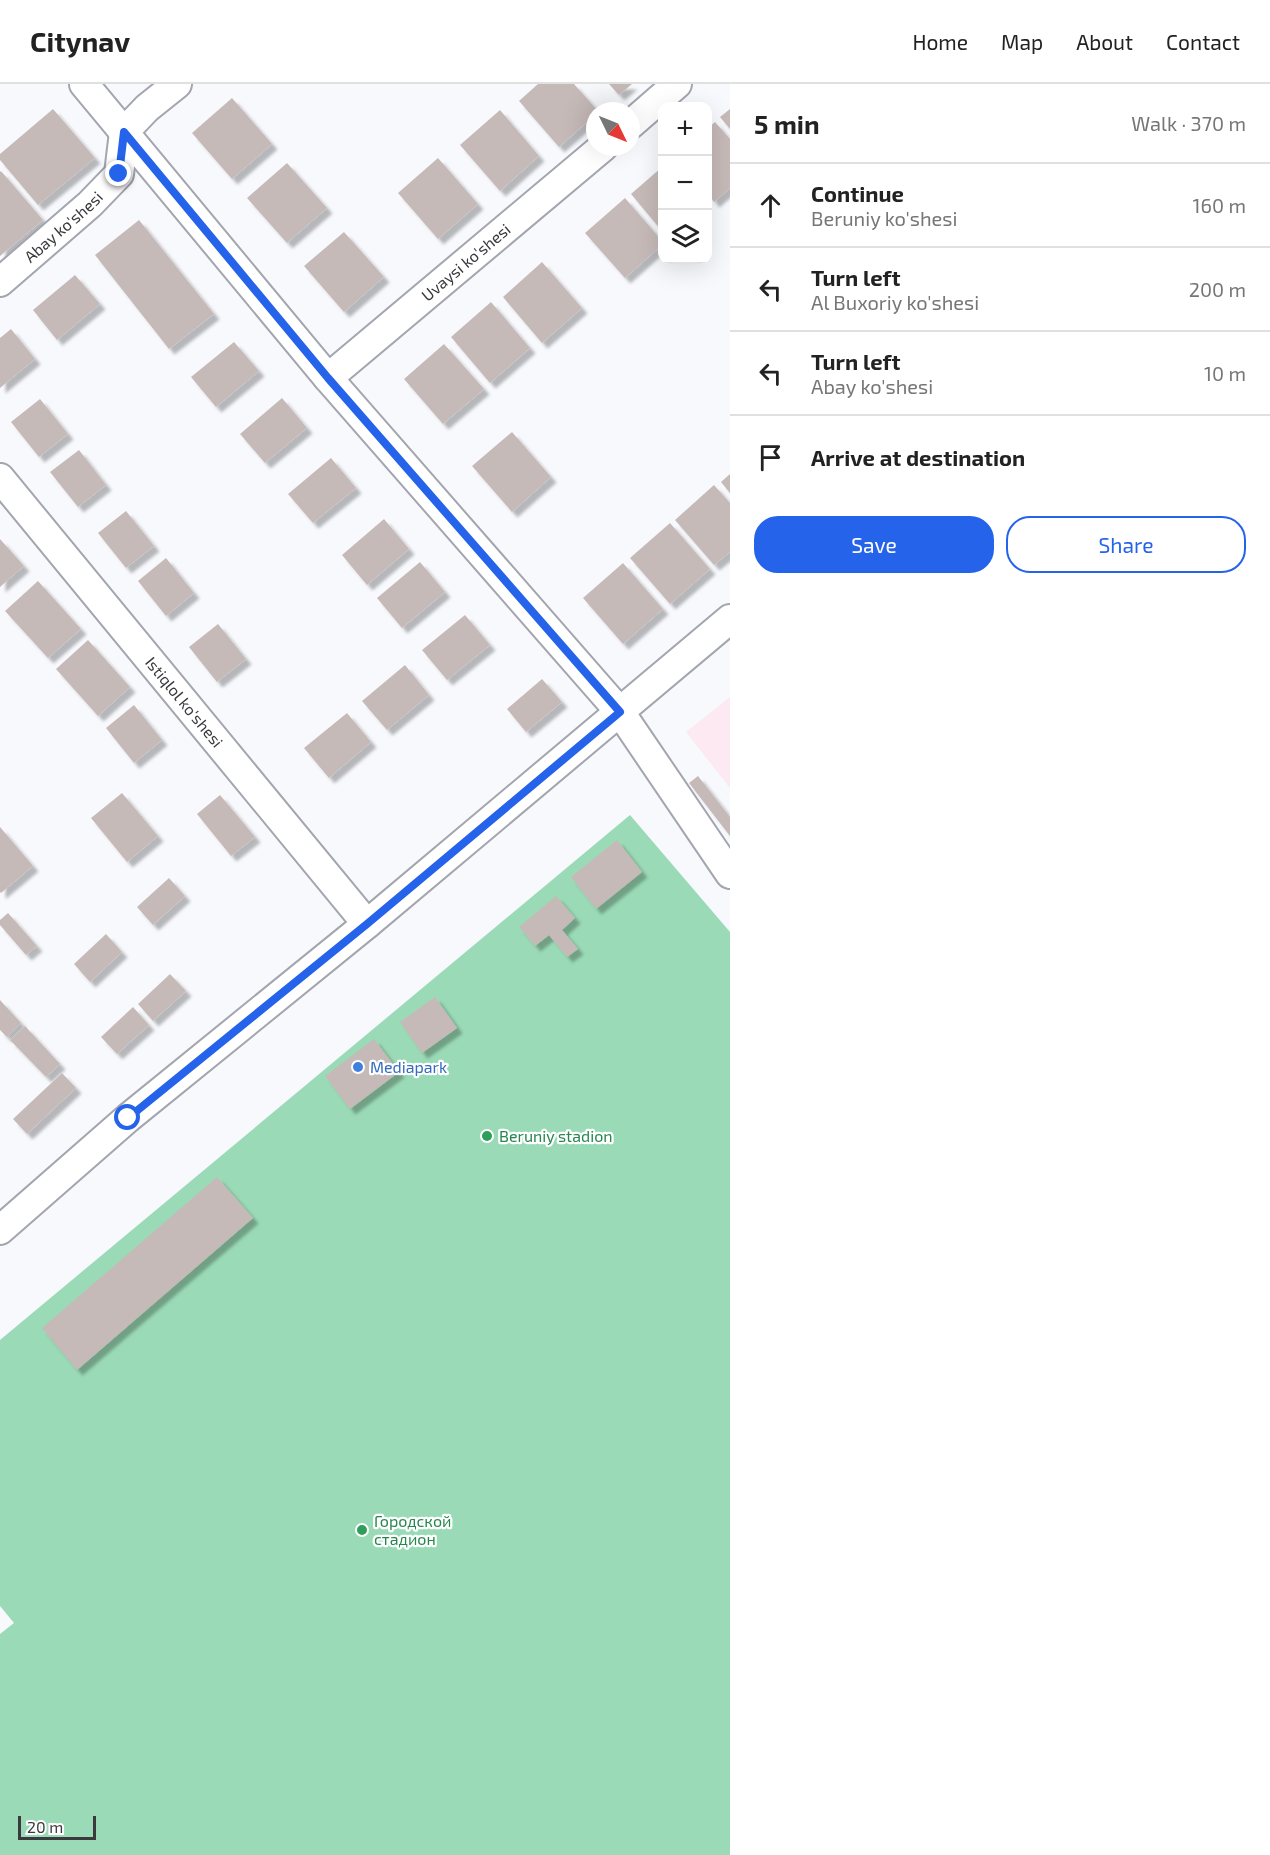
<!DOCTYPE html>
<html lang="en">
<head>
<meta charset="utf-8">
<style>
	body { margin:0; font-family:"Exo 2",sans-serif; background:#f2f2f2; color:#222 }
	.controls { position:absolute; right:18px; top:18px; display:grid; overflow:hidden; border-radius:12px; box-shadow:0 6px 24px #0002 }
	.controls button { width:54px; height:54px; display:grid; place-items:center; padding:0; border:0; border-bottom:2px solid #e0e0e0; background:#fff; color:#222; font:30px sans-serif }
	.compass { position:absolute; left:586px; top:18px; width:54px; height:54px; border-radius:50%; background:#fff; box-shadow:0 6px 24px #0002; rotate:133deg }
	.scale { position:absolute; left:18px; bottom:15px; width:78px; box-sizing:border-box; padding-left:6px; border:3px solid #3a3a3e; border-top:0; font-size:16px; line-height:21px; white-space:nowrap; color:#3a3a3e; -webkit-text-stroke:4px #fff; paint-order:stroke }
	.stop { position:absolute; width:18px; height:18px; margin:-14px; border:4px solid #2563eb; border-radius:50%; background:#fff }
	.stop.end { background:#2563eb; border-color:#fff; box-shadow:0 2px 6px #0008 }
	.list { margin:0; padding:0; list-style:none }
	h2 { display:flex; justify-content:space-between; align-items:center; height:78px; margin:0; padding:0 24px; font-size:26px }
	h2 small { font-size:20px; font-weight:400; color:#767676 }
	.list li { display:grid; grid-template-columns:39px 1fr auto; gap:18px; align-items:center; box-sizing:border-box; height:84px; padding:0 24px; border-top:2px solid #e0e0e0 }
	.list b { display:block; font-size:22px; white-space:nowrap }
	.list p { margin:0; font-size:20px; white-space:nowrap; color:#767676 }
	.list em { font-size:20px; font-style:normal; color:#767676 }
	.actions { display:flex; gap:12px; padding:18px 24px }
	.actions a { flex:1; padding:14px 0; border:2px solid #2563eb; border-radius:24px; text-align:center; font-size:21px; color:#2563eb }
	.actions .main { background:#2563eb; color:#fff }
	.icon { flex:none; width:33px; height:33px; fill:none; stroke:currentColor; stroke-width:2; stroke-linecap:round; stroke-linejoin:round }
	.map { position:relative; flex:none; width:730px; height:1771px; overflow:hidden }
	header { display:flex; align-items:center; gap:36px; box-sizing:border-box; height:84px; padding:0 30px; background:#fff; border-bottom:2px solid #e0e0e0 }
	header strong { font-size:28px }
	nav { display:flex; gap:33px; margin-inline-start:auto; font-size:21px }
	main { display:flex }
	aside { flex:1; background:#fff }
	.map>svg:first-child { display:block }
	.education { fill:#fde9f2 }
	.grass { fill:#9adab6 }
	.building { fill:#c6bab8; filter:url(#shadow) }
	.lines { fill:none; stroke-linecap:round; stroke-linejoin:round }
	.minor-casing { stroke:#a3a5af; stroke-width:32 }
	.minor { stroke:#fff; stroke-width:28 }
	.route { stroke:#2563eb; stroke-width:8 }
	.shop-dot { fill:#3f7fe0; stroke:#fff; stroke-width:2 }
	.leisure-dot { fill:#2e9e5b; stroke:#fff; stroke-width:2 }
	.labels { text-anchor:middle; stroke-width:4.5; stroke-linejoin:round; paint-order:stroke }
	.street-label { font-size:16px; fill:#3a3a3e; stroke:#fff }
	.shop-label { font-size:16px; fill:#366cbe; stroke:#fff; text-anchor:start }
	.leisure-label { font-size:16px; fill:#27864d; stroke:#fff; text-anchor:start }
</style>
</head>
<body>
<header>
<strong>Citynav</strong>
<nav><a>Home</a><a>Map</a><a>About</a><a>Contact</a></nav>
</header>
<main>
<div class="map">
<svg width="730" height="1771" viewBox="0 0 730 1771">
	<defs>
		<filter id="shadow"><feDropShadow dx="5.5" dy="5.5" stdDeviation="1.5" flood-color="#0004"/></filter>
	</defs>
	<rect width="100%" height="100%" fill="#f8f9fd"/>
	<path class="education" d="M 730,613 L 730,704 L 686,648 Z"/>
	<path class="grass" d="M 630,731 L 730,848 L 730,1771 L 0,1771 L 0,1550 L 14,1539 L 0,1522 L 0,1256 Z"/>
	<path class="building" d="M 538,0 L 574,0 L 598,27 L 595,27 L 595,31 L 559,63 L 519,17 Z
		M 609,0 L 632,0 L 619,11 Z
		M 232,14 L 272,60 L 232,95 L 192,49 Z
		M 53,25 L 95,74 L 38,121 L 0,76 L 0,70 Z
		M 730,25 L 730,45 L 720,33 Z
		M 500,26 L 539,72 L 500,107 L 460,61 Z
		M 715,38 L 730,55 L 730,104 L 714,118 L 708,110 L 708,44 Z
		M 438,74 L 478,120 L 438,155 L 398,109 Z
		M 287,79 L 327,124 L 287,159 L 247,114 Z
		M 662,83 L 662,147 L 631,110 Z
		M 1,87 L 43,136 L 0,172 L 0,88 Z
		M 625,114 L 662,157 L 662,161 L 625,194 L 585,149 Z
		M 139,136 L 214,230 L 169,265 L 95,171 Z
		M 344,148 L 384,193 L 344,228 L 304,182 Z
		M 542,178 L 582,224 L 542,259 L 503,213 Z
		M 75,191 L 100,220 L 57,256 L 33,226 Z
		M 491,218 L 530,264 L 490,299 L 451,253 Z
		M 11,245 L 35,275 L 0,304 L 0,254 Z
		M 234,258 L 259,287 L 216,323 L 191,293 Z
		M 444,260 L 484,305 L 443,340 L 404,295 Z
		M 282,314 L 307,344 L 265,379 L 240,350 Z
		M 40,315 L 68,350 L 39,373 L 11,338 Z
		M 512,348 L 551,393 L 512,428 L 472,382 Z
		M 79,366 L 106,401 L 78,423 L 50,388 Z
		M 331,374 L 356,404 L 313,439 L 288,410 Z
		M 730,390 L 730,409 L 721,398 Z
		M 714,401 L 730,419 L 730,468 L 714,481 L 675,436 Z
		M 126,427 L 154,462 L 126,484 L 98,449 Z
		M 384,435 L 409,465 L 367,501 L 342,471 Z
		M 670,439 L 710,485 L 670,520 L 630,474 Z
		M 0,455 L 24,482 L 0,503 Z
		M 166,474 L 194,509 L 166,532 L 138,497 Z
		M 420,478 L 445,508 L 402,544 L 377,514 Z
		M 623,479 L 663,525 L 623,560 L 583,514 Z
		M 38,497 L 81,545 L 48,574 L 5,527 Z
		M 465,531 L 490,561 L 447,596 L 422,566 Z
		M 218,540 L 246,575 L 217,598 L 189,563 Z
		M 88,556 L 130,603 L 98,632 L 56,585 Z
		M 405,581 L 429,611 L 387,646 L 362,617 Z
		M 542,595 L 562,618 L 526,648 L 507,625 Z
		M 134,621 L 162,656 L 134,679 L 106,644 Z
		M 347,629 L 371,658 L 329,694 L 304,664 Z
		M 698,692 L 730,733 L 730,752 L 689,699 Z
		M 122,709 L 158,752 L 127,778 L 91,734 Z
		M 220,711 L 255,753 L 231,772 L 197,730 Z
		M 0,743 L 33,782 L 1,809 L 0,808 Z
		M 617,756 L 642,788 L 596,825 L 571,793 Z
		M 169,794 L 185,812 L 153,841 L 137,823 Z
		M 556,812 L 575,834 L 562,846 L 578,865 L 567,873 L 549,851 L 535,862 L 519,843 Z
		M 8,829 L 37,862 L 26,871 L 0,841 L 0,836 Z
		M 106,850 L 122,868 L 90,898 L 74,880 Z
		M 170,890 L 186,907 L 153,937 L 138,920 Z
		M 435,913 L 457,944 L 422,969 L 400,938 Z
		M 0,916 L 21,939 L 7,953 L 0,946 Z
		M 133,923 L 149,941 L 117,970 L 101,953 Z
		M 25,942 L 60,980 L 46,993 L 10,956 Z
		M 374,955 L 399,988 L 350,1025 L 325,992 Z
		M 62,989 L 76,1004 L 27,1050 L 13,1035 Z
		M 217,1093 L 253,1134 L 77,1286 L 42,1244 Z"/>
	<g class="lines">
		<g class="minor-casing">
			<g id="minor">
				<path d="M 84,0 L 328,294 L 620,628 L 730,790"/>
				<path d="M 631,40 L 677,0"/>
				<path id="s1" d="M 0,198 L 90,120 L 119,90 L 124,48 L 147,24 L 177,0"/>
				<path id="s2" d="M 328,294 L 603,63"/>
				<path id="s3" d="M 0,394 L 367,840"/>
				<path d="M 0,1146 L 128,1034 L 367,840 L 730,535"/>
			</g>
		</g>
		<use href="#minor" class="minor"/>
	</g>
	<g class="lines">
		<path class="route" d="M 119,90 L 124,48 L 328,294 L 620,628 L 367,840 L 128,1034"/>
	</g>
	<circle class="shop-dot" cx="358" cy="983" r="6"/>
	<g class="leisure-dot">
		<circle cx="487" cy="1052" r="6"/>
		<circle cx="362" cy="1446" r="6"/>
	</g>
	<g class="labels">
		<g class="street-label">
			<text dy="6" stroke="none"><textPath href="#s1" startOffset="84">Abay ko'shesi</textPath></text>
			<text dy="6" stroke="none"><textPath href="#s2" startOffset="180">Uvaysi ko'shesi</textPath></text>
			<text dy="6" stroke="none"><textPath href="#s3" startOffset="290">Istiqlol ko'shesi</textPath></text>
		</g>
		<g class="shop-label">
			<text x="370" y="989">Mediapark</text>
		</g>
		<g class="leisure-label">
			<text x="499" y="1058">Beruniy stadion</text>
			<text x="374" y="1443">Городской<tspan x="374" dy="18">стадион</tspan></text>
		</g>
	</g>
</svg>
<div class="controls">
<button>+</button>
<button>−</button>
<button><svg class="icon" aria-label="layers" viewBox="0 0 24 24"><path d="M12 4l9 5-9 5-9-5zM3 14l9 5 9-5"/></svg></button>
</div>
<svg class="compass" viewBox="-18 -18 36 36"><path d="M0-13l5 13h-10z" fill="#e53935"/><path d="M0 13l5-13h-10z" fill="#767676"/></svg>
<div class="scale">20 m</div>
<div class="stop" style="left:128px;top:1034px"></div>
<div class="stop end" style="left:119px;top:90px"></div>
</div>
<aside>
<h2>5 min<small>Walk · 370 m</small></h2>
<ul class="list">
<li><svg class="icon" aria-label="ahead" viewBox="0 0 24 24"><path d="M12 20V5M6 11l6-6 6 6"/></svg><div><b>Continue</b><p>Beruniy ko'shesi</p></div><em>160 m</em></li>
<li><svg class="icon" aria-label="left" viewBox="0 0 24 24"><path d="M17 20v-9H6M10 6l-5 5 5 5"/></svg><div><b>Turn left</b><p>Al Buxoriy ko'shesi</p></div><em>200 m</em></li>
<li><svg class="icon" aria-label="left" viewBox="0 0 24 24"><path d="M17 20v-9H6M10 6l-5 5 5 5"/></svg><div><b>Turn left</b><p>Abay ko'shesi</p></div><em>10 m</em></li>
<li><svg class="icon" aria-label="arrive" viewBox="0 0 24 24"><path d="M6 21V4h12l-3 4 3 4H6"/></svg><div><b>Arrive at destination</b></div></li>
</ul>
<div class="actions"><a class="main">Save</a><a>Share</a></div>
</aside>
</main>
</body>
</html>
